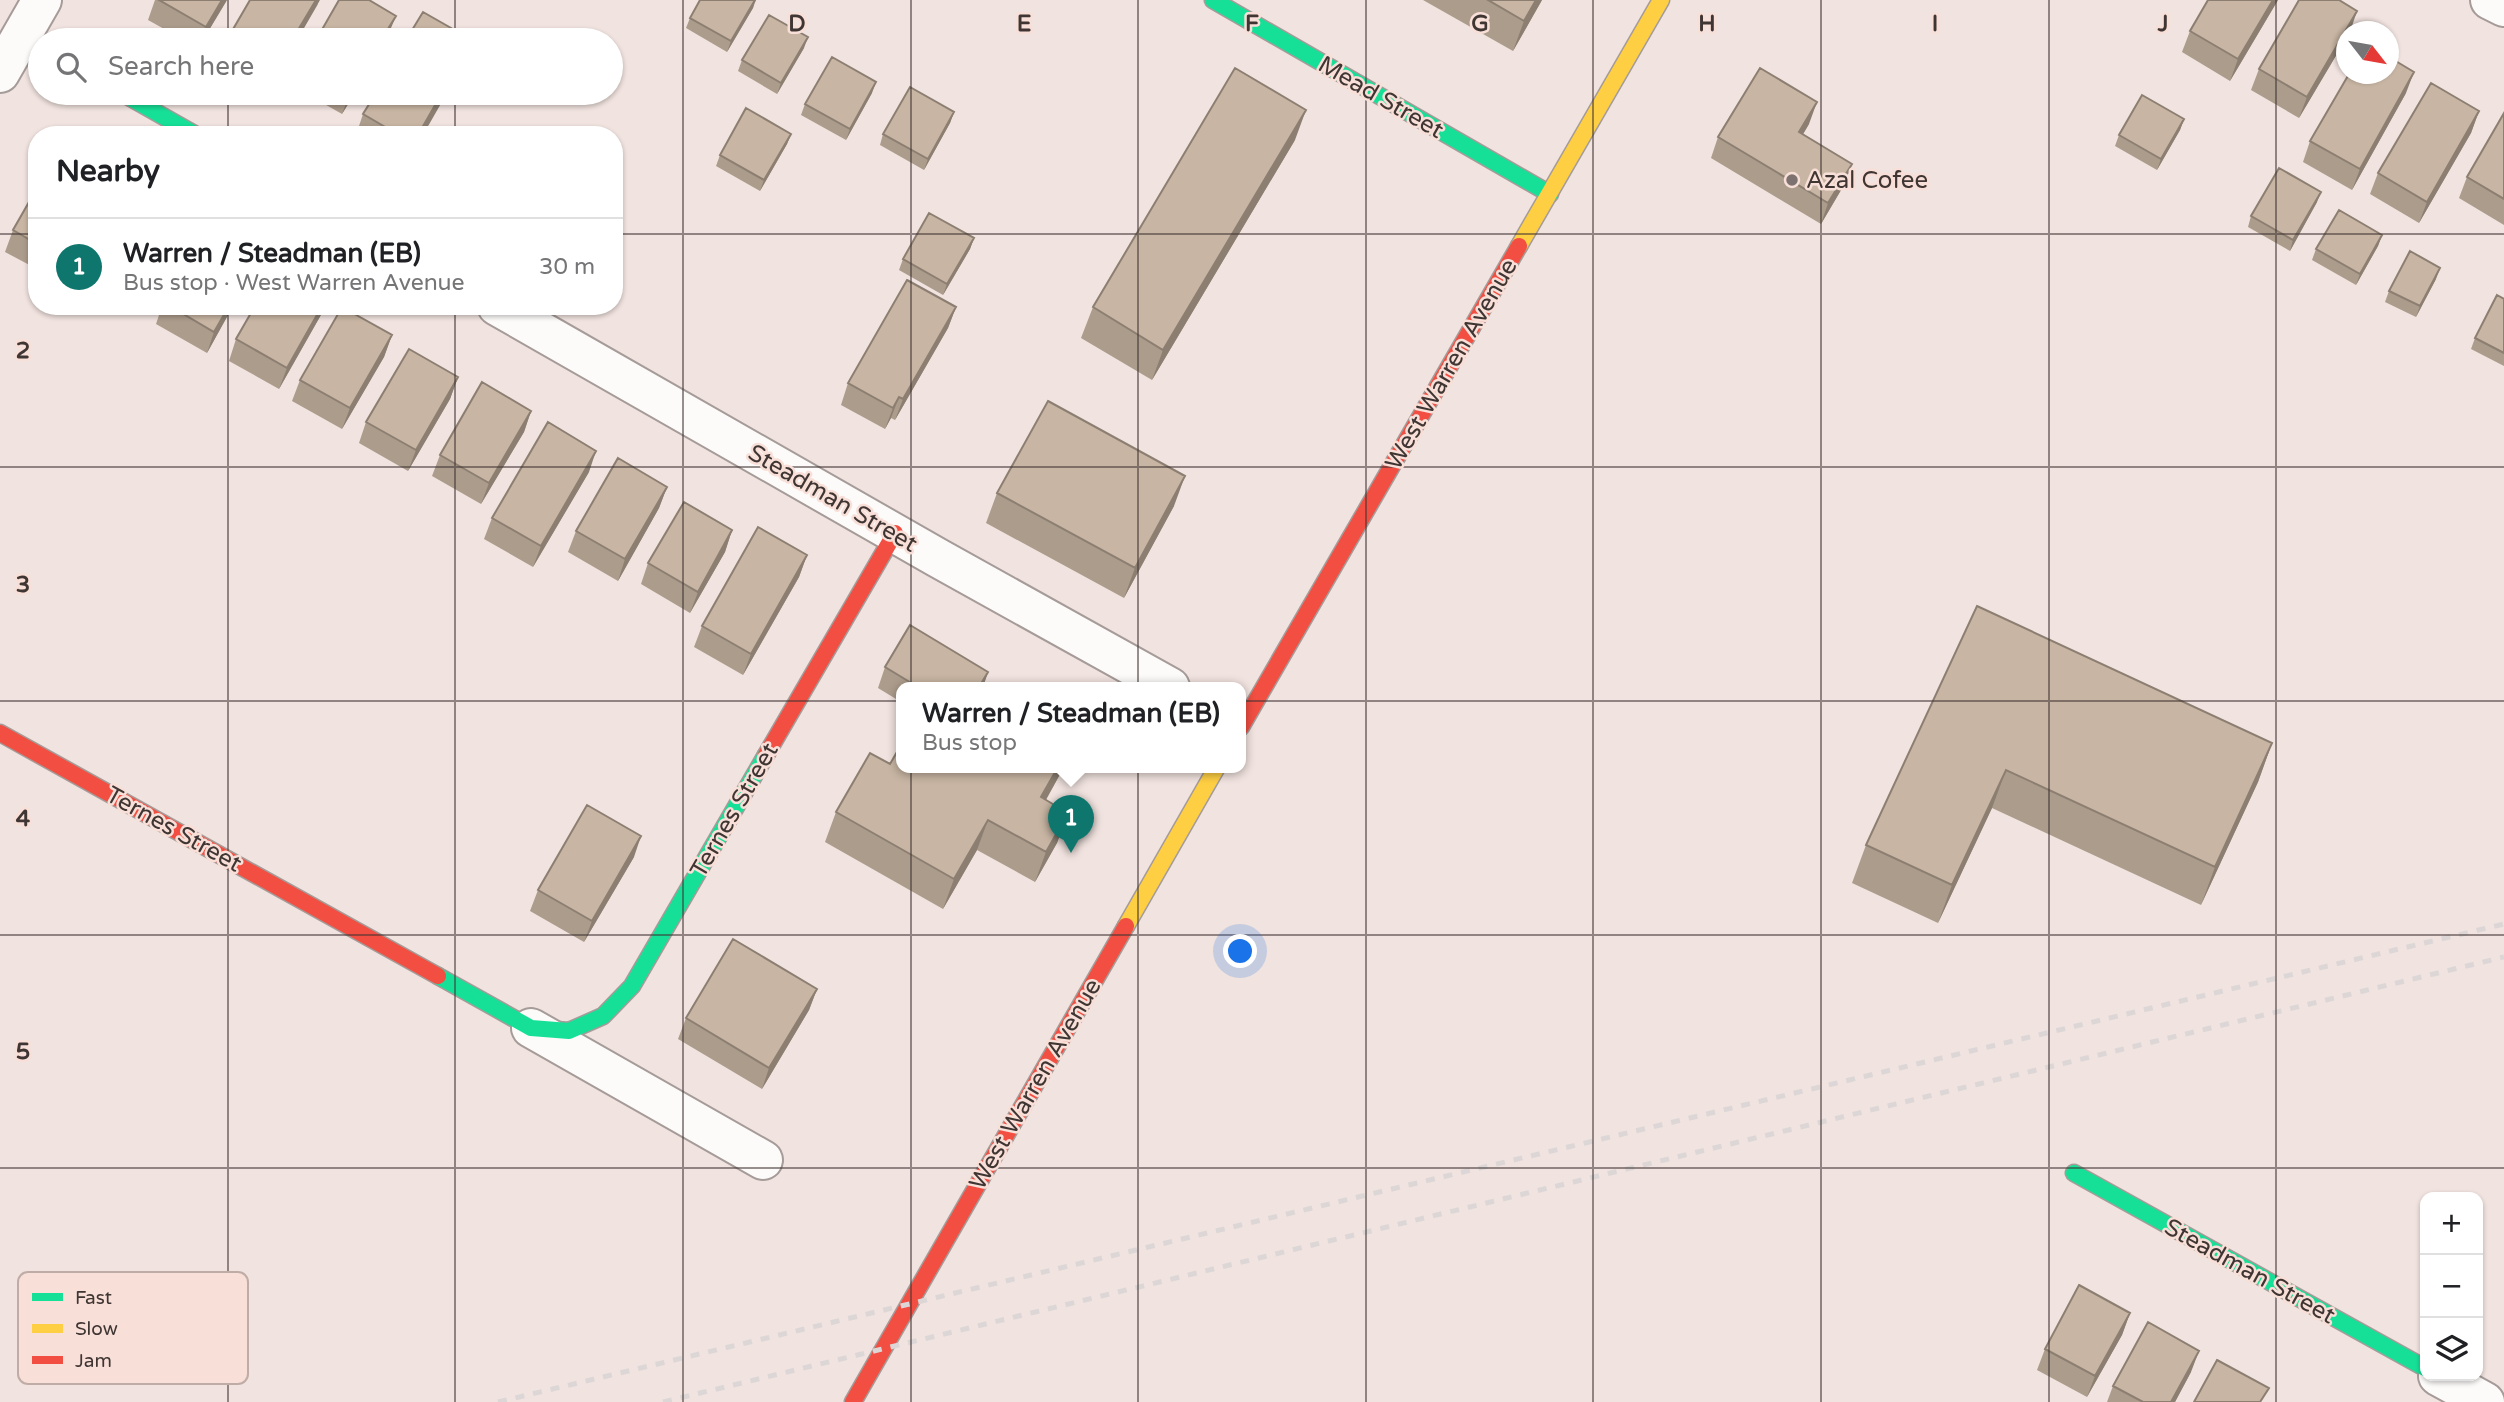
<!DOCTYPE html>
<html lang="en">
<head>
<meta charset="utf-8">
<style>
	body { margin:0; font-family:"Varela Round",sans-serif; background:#f6f6f6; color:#202124 }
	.controls { position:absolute; right:21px; bottom:21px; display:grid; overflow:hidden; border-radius:14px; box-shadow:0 2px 5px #0004 }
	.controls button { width:63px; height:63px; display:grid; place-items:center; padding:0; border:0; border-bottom:2px solid #e0e0e0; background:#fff; color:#202124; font:35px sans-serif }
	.compass { position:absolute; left:2336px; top:21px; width:63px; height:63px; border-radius:50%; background:#fff; box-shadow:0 2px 5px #0004; rotate:121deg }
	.you { position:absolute; left:1241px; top:952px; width:24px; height:24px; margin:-18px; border:5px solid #fff; border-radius:50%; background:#1a73e8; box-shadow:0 0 0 10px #1a73e833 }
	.badge { display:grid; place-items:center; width:46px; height:46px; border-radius:50%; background:#0f766e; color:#fff; font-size:23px; font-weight:700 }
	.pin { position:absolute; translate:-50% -58px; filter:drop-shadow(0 2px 4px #0008) }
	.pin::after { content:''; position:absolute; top:37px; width:24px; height:21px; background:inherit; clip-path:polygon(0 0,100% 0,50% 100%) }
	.popup { position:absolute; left:896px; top:682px; width:350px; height:91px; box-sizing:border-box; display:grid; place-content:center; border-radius:14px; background:#fff; filter:drop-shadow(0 2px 5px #0005); font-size:23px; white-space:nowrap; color:#757577 }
	.popup b { font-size:26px; color:#202124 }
	.popup::after { content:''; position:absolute; left:50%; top:100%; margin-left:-14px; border:14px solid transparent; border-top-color:#fff }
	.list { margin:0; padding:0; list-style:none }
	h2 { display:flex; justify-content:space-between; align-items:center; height:91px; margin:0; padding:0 28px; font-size:30px }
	h2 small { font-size:23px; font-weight:400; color:#757577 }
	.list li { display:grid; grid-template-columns:46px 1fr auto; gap:21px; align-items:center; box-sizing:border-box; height:98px; padding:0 28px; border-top:2px solid #e0e0e0 }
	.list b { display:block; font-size:26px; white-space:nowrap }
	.list p { margin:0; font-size:23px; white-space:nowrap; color:#757577 }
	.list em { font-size:23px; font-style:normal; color:#757577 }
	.icon { flex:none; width:38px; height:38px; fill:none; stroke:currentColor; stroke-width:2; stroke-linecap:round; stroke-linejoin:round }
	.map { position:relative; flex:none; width:2504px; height:1402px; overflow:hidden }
	.search { position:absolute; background:#fff; box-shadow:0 2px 5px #0004; left:28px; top:28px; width:595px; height:77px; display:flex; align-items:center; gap:18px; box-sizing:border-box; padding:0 24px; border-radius:38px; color:#757577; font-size:26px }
	.panel { position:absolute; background:#fff; box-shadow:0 2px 5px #0004; left:28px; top:126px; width:595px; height:189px; border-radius:28px }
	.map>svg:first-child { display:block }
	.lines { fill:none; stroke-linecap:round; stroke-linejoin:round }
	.street-casing { stroke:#a59b98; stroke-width:42 }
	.fast-casing { stroke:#a59b98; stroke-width:19 }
	.slow-casing { stroke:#a59b98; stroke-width:19 }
	.jam-casing { stroke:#a59b98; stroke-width:19 }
	.street { stroke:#fdfbfa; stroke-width:38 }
	.fast { stroke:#16e098; stroke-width:16 }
	.slow { stroke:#ffcf43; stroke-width:16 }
	.jam { stroke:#f24e42; stroke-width:16 }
	.rail { stroke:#dcd7d6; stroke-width:5; stroke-dasharray:9 9; stroke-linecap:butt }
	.wall { fill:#ac9c8c }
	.shaded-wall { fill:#8c7f72 }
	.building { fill:#c8b5a3; stroke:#8c7f72; stroke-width:2 }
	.grid { fill:none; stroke:#3f3533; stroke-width:2; stroke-opacity:0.55 }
	.poi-dot { fill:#7d726f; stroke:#f8dfd8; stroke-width:2.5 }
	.labels { text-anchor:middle; stroke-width:5; stroke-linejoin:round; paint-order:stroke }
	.street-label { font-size:24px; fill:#3f3533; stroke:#f8dfd8 }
	.poi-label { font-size:24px; fill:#3f3533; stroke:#f8dfd8; text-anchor:start }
	.key { fill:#f8dfd8; stroke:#c0aca6; stroke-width:2 }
	.key-label { font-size:19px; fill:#3f3533 }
	.grid-label { font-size:23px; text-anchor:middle; font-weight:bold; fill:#3f3533; stroke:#f8dfd8; stroke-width:5; stroke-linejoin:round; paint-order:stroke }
</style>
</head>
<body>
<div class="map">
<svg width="2504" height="1402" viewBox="0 0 2504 1402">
	<rect width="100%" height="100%" fill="#f1e3df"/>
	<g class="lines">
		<g class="street-casing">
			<path id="street" d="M 2490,0 L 2504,7
				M 0,73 L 42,0
				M 497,306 L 938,558 L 1170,687
				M 531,1028 L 763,1160
				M 2438,1376 L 2485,1402"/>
		</g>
		<g class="fast-casing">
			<path id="fast" d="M 1213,0 L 1550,194
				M 122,93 L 196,135
				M 438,976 L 531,1028 L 569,1031 L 603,1016 L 632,986 L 766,755
				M 2074,1173 L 2425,1368"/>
		</g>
		<g class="slow-casing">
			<path id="slow" d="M 1519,246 L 1661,0
				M 1126,926 L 1217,767"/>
		</g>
		<g class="jam-casing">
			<path id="jam" d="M 1241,727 L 1519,246
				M 0,733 L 438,976
				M 766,755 L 895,533
				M 853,1402 L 1126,926"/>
		</g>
		<use href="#street" class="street"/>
		<use href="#fast" class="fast"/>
		<use href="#slow" class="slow"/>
		<use href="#jam" class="jam"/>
		<path class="rail" d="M 498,1402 L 2504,924
			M 663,1402 L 2504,957"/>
	</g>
	<path class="wall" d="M 155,0 L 227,0 L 203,40 L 184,40 L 148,20 Z
		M 700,0 L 756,0 L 753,8 L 727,52 L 686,28 L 690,18 Z
		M 1423,0 L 1542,0 L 1513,51 Z
		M 2278,0 L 2230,81 L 2182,52 L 2190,31 Z
		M 318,4 L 297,40 L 228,40 L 232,31 Z
		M 2347,32 L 2347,37 L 2299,118 L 2251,90 L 2259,69 Z
		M 804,48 L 777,94 L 738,71 L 742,60 Z
		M 305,93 L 355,93 L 342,114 Z
		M 872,93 L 846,140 L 801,115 L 805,104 Z
		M 2406,93 L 2352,190 L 2303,162 L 2310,141 Z
		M 2479,111 L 2471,133 L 2419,223 L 2370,194 L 2378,173 Z
		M 954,112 L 950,123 L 924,170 L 880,145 L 883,134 Z
		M 2504,113 L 2504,225 L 2459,198 L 2467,177 Z
		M 363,114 L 423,135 L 356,135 Z
		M 2184,119 L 2180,130 L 2157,170 L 2115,146 L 2119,135 Z
		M 1809,124 L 1803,134 L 1852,164 L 1844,185 L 1821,224 L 1711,158 L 1718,137 Z
		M 791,134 L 787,144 L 760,191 L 716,166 L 720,155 Z
		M 1295,140 L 1152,380 L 1081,338 L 1093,307 Z
		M 37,188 L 37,269 L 5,252 L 13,230 Z
		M 2317,202 L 2290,251 L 2248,227 L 2251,216 Z
		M 2382,235 L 2378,246 L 2356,285 L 2312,260 L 2316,249 Z
		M 974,238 L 970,249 L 943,295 L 899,270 L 903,259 Z
		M 2436,279 L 2416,317 L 2385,302 L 2389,291 Z
		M 2504,299 L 2504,366 L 2471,349 L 2475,338 Z
		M 162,306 L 233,306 L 207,353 L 156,324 Z
		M 255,306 L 326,306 L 279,389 L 229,361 L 236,339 Z
		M 956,307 L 948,328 L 895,420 L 891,418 L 885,429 L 841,405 L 848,383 Z
		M 392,335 L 384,357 L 342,429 L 292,401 L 300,380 Z
		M 458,377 L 450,399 L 408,471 L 359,443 L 366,422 Z
		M 531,411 L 524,432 L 481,504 L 432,476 L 440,455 Z
		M 589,472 L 533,567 L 484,539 L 492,518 Z
		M 667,487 L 659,508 L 618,581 L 568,552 L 576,531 Z
		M 997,493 L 1174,506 L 1124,598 L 986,523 Z
		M 732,530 L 725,552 L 690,613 L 641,584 L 648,563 Z
		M 807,555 L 799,577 L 743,675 L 694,647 L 702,626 Z
		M 1977,606 L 2272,743 L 2258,782 L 2201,905 L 1992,808 L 1938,923 L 1852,883 L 1866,845 Z
		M 885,667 L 988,672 L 983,687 L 901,687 L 901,702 L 878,688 Z
		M 890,764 L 901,767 L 1064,767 L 1046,800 L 1068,813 L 1057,843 L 1035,882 L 977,850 L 943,909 L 825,842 L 836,812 Z
		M 634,857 L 584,942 L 530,911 L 538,890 Z
		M 817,989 L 809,1010 L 762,1089 L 678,1039 L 686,1018 Z
		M 2130,1313 L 2122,1335 L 2087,1397 L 2037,1370 L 2045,1349 Z
		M 2191,1372 L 2175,1402 L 2107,1402 L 2113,1386 Z"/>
	<path class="shaded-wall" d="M 222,0 L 227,0 L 203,40 L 202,40 L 206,27 Z
		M 316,0 L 320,0 L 297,40 L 292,40 Z
		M 755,0 L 753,8 L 727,52 L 731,41 Z
		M 1536,0 L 1542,0 L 1513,51 L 1524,21 Z
		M 2273,0 L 2278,0 L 2230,81 L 2238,59 Z
		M 2357,11 L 2350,32 L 2347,32 L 2347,37 L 2299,118 L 2307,97 Z
		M 396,16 L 386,40 L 381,40 Z
		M 808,37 L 804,48 L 777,94 L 781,83 Z
		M 2414,72 L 2406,93 L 2352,190 L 2360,169 Z
		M 876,82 L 872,93 L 846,140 L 850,129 Z
		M 350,93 L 355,93 L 342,114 Z
		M 442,93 L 447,93 L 423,135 L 418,135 Z
		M 1817,102 L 1809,124 L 1792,153 L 1799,132 Z
		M 1306,110 L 1295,140 L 1152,380 L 1163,350 Z
		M 2479,111 L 2471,133 L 2419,223 L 2427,202 Z
		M 954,112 L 950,123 L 924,170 L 928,159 Z
		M 2184,119 L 2180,130 L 2157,170 L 2161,159 Z
		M 791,134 L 787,144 L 760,191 L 764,180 Z
		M 1852,164 L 1844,185 L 1821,224 L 1828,203 Z
		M 2321,192 L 2317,202 L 2290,251 L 2293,240 Z
		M 2382,235 L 2378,246 L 2356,285 L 2360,274 Z
		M 974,238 L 970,249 L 943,295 L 947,284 Z
		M 2440,268 L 2436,279 L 2416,317 L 2420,306 Z
		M 229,306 L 233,306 L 207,353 L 214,332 Z
		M 322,306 L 326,306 L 279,389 L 287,368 Z
		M 956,307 L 948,328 L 895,420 L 903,399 Z
		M 392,335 L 384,357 L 342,429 L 350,408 Z
		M 458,377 L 450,399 L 408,471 L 416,450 Z
		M 899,397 L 891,418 L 885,429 L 893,408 Z
		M 531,411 L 524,432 L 481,504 L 489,483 Z
		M 596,451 L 589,472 L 533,567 L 541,546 Z
		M 1185,476 L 1174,506 L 1124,598 L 1135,568 Z
		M 667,487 L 659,508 L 618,581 L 625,559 Z
		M 732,530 L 725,552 L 690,613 L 698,592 Z
		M 807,555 L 799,577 L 743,675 L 751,654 Z
		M 988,672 L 983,687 L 979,687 Z
		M 2272,743 L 2258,782 L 2201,905 L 2215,867 Z
		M 1058,767 L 1064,767 L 1030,828 L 1041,797 Z
		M 2006,770 L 1992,808 L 1938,923 L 1952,885 Z
		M 1068,813 L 1057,843 L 1035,882 L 1046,852 Z
		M 988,820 L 977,850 L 943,909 L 954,879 Z
		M 641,836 L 634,857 L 584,942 L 592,921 Z
		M 817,989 L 809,1010 L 762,1089 L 769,1068 Z
		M 2130,1313 L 2122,1335 L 2087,1397 L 2095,1376 Z
		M 2199,1351 L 2191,1372 L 2175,1402 L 2171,1402 Z"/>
	<path class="building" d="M 159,0 L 222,0 L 206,27 Z
		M 250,0 L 316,0 L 292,40 L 247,40 L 232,31 Z
		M 339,0 L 369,0 L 396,16 L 381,40 L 316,40 Z
		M 700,0 L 755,0 L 731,41 L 690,18 Z
		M 1488,0 L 1536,0 L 1524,21 Z
		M 2208,0 L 2273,0 L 2238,59 L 2190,31 Z
		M 2299,0 L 2339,0 L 2357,11 L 2307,97 L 2259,69 Z
		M 423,12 L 472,40 L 406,40 Z
		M 769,15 L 808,37 L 781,83 L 742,60 Z
		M 832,57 L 876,82 L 850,129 L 805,104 Z
		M 2389,57 L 2414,72 L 2360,169 L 2310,141 L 2349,74 L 2389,74 Z
		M 1235,68 L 1306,110 L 1163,350 L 1093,307 Z
		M 1760,68 L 1817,102 L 1799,132 L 1852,164 L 1828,203 L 1718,137 Z
		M 2431,83 L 2479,111 L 2427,202 L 2378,173 Z
		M 910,87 L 954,112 L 928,159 L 883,134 Z
		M 376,93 L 442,93 L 418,135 L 399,135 L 363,114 Z
		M 2142,95 L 2184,119 L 2161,159 L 2119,135 Z
		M 746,108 L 791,134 L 764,180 L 720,155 Z
		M 2504,113 L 2504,199 L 2467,177 Z
		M 2279,168 L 2321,192 L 2293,240 L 2251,216 Z
		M 37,188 L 37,244 L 13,230 Z
		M 2339,210 L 2382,235 L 2360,274 L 2316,249 Z
		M 929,213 L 974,238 L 947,284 L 903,259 Z
		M 2410,251 L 2440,268 L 2420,306 L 2389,291 Z
		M 907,280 L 956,307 L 903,399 L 899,397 L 893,408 L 848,383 Z
		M 2497,295 L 2504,299 L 2504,353 L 2475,338 Z
		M 170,306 L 229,306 L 214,332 Z
		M 255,306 L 322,306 L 287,368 L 236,339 Z
		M 342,307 L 392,335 L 350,408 L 300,380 Z
		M 409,349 L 458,377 L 416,450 L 366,422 Z
		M 482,382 L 531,411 L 489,483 L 440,455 Z
		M 1048,401 L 1185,476 L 1135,568 L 997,493 Z
		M 548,422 L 596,451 L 541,546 L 492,518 Z
		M 618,458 L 667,487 L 625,559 L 576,531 Z
		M 684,502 L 732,530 L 698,592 L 648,563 Z
		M 758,527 L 807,555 L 751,654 L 702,626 Z
		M 1977,606 L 2272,743 L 2215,867 L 2006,770 L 1952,885 L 1866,845 Z
		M 910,625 L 988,672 L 979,687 L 918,687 L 885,667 Z
		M 901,745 L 901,767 L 1058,767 L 1041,797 L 1068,813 L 1046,852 L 988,820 L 954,879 L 836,812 L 870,753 L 890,764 Z
		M 587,805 L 641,836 L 592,921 L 538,890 Z
		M 733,939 L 817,989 L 769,1068 L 686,1018 Z
		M 2079,1285 L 2130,1313 L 2095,1376 L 2045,1349 Z
		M 2148,1322 L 2199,1351 L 2171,1402 L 2143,1402 L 2113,1386 Z
		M 2217,1360 L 2269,1388 L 2260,1402 L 2194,1402 Z"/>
	<path class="grid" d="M 228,0 L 228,40M 455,0 L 455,40M 683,0 L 683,1402M 911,0 L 911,1402M 1138,0 L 1138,1402M 1366,0 L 1366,1402M 1593,0 L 1593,1402M 1821,0 L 1821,1402M 2049,0 L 2049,1402M 2276,0 L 2276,1402M 228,93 L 228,135M 455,93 L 455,135M 0,234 L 37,234M 614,234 L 2504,234M 228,306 L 228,1402M 455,306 L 455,1402M 0,467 L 2504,467M 0,701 L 2504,701M 0,935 L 2504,935M 0,1168 L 2504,1168"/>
	<circle class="poi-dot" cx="1792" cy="180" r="7"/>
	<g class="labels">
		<g class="street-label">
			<text transform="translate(1381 97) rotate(30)" y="8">Mead Street</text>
			<text transform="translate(1451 364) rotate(-60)" y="8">West Warren Avenue</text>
			<text transform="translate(833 498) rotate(30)" y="8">Steadman Street</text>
			<text transform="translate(734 810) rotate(-60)" y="8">Ternes Street</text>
			<text transform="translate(174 829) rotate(29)" y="8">Ternes Street</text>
			<text transform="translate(1035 1084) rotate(-60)" y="8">West Warren Avenue</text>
			<text transform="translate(2250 1271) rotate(29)" y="8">Steadman Street</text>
		</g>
		<g class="poi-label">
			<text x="1806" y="188">Azal Cofee</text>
		</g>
	</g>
	<rect x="18" y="1272" width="230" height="112" rx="10" class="key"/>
	<rect x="32" y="1293" width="31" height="8" fill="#16e098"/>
	<rect x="32" y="1324" width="31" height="9" fill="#ffcf43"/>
	<rect x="32" y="1356" width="31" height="8" fill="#f24e42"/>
	<g class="key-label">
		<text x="75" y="1304">Fast</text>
		<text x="75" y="1335">Slow</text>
		<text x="75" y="1367">Jam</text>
	</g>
	<g class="grid-label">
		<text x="797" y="31">D</text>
		<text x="1024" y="31">E</text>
		<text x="1252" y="31">F</text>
		<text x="1480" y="31">G</text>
		<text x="1707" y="31">H</text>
		<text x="1935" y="31">I</text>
		<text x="2163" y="31">J</text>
		<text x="23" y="358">2</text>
		<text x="23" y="592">3</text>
		<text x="23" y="826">4</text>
		<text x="23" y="1059">5</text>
	</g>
</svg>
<div class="controls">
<button>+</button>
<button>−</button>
<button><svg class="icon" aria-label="layers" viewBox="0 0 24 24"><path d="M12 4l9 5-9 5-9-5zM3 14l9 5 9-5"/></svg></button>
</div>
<svg class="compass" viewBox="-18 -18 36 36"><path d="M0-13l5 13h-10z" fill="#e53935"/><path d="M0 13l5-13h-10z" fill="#757577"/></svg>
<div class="you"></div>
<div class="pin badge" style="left:1071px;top:853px">1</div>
<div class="popup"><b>Warren / Steadman (EB)</b>Bus stop</div>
<div class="search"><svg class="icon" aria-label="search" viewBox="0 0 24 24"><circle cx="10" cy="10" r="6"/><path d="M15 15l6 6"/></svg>Search here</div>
<section class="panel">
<h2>Nearby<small></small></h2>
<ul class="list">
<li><span class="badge">1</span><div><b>Warren / Steadman (EB)</b><p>Bus stop · West Warren Avenue</p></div><em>30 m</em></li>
</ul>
</section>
</div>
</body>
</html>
